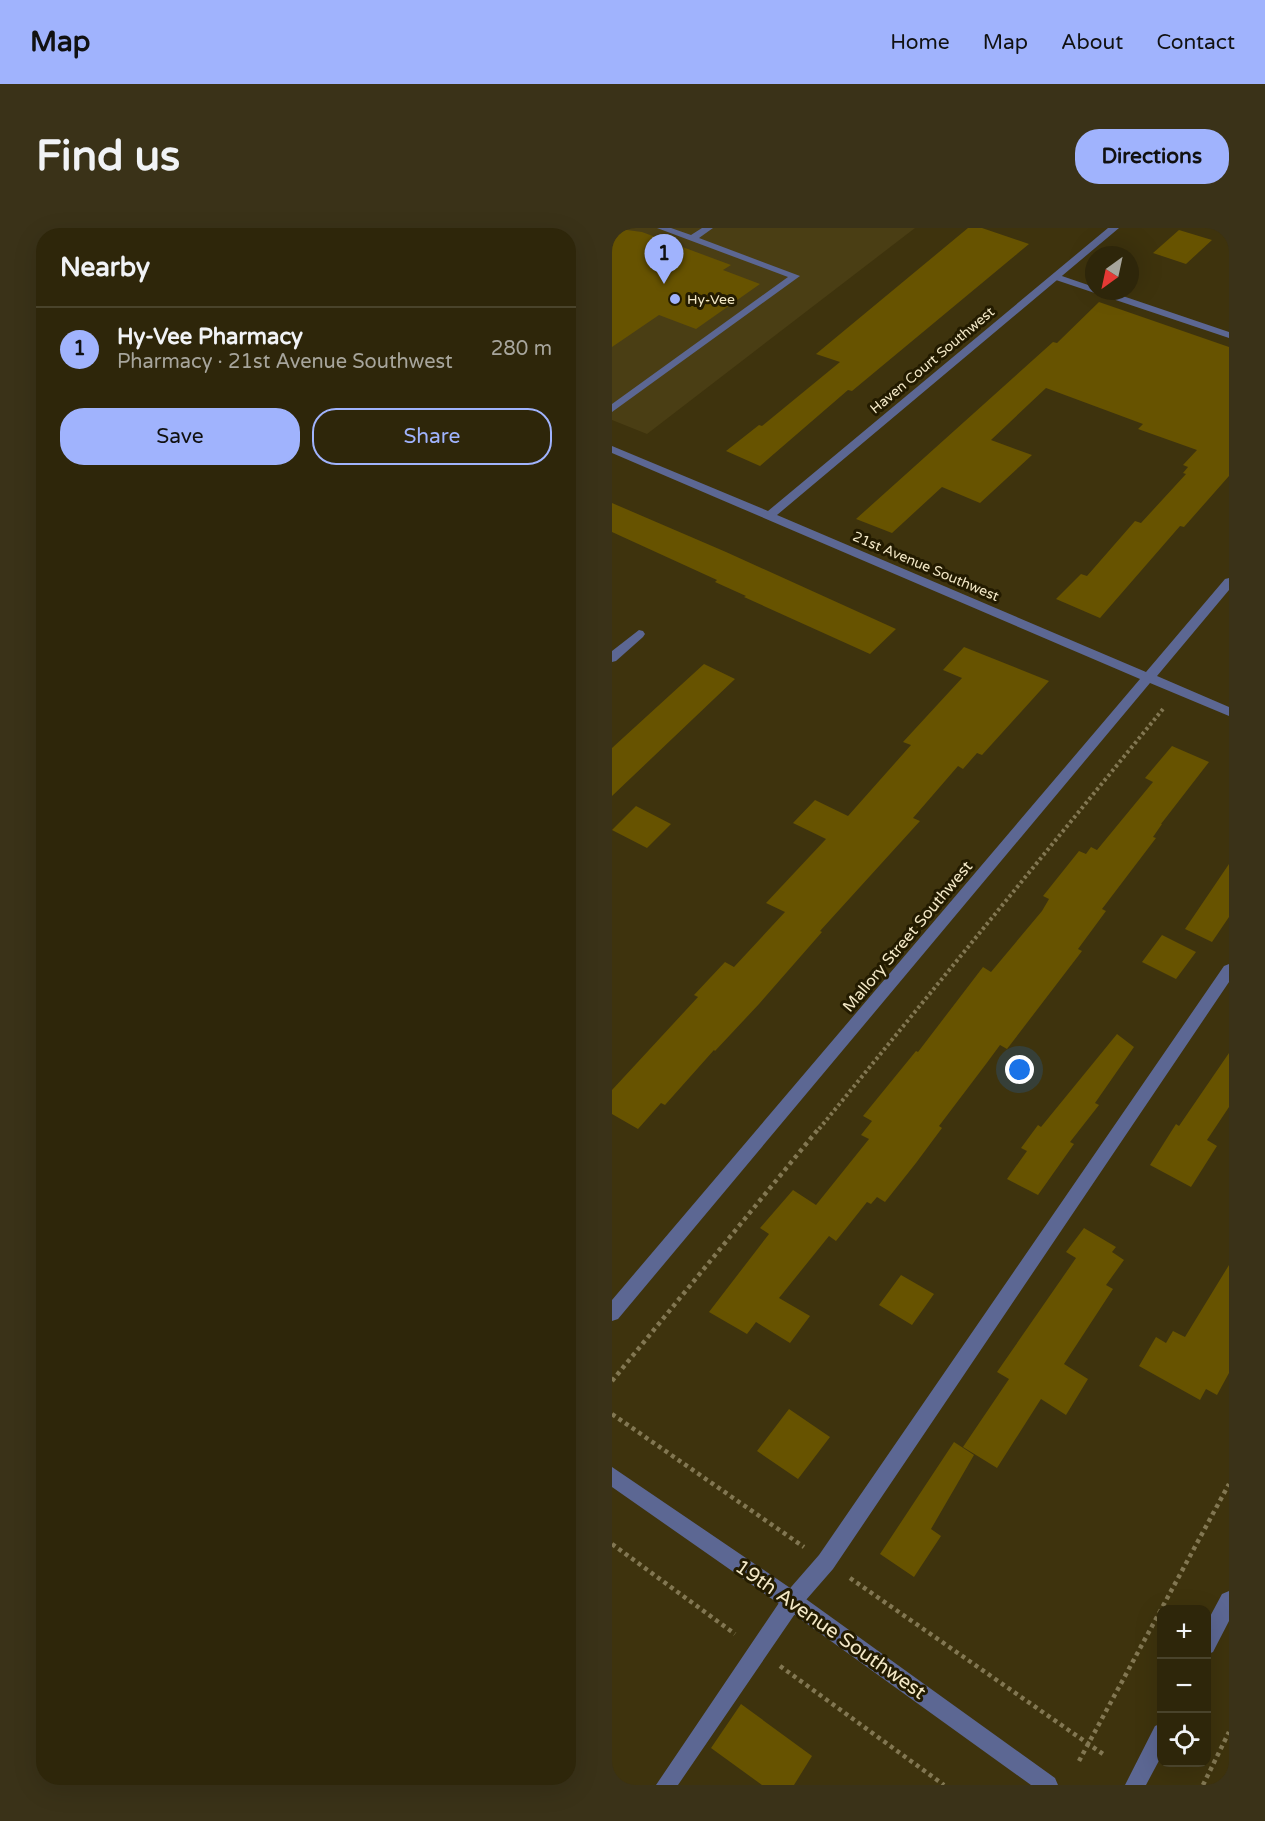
<!DOCTYPE html>
<html lang="en">
<head>
<meta charset="utf-8">
<style>
	body { margin:0; font-family:"Varela Round",sans-serif; background:#3a3218; color:#f1f3f6 }
	.controls { position:absolute; right:18px; bottom:18px; display:grid; overflow:hidden; border-radius:12px; box-shadow:0 6px 24px #0002 }
	.controls button { width:54px; height:54px; display:grid; place-items:center; padding:0; border:0; border-bottom:2px solid #49432b; background:#2e260a; color:#f1f3f6; font:30px sans-serif }
	.compass { position:absolute; left:473px; top:18px; width:54px; height:54px; border-radius:50%; background:#2e260a; box-shadow:0 6px 24px #0002; rotate:213deg }
	.you { position:absolute; left:408px; top:842px; width:21px; height:21px; margin:-15px; border:4px solid #fff; border-radius:50%; background:#1a73e8; box-shadow:0 0 0 9px #1a73e833 }
	.badge { display:grid; place-items:center; width:39px; height:39px; border-radius:50%; background:#a0b3fd; color:#111; font-size:20px; font-weight:700 }
	.pin { position:absolute; translate:-50% -50px; filter:drop-shadow(0 2px 3px #0008) }
	.pin::after { content:''; position:absolute; top:32px; width:21px; height:18px; background:inherit; clip-path:polygon(0 0,100% 0,50% 100%) }
	.list { margin:0; padding:0; list-style:none }
	h2 { display:flex; justify-content:space-between; align-items:center; height:78px; margin:0; padding:0 24px; font-size:26px }
	h2 small { font-size:20px; font-weight:400; color:#a7a59c }
	.list li { display:grid; grid-template-columns:39px 1fr auto; gap:18px; align-items:center; box-sizing:border-box; height:84px; padding:0 24px; border-top:2px solid #49432b }
	.list b { display:block; font-size:22px; white-space:nowrap }
	.list p { margin:0; font-size:20px; white-space:nowrap; color:#a7a59c }
	.list em { font-size:20px; font-style:normal; color:#a7a59c }
	.actions { display:flex; gap:12px; padding:18px 24px }
	.actions a { flex:1; padding:14px 0; border:2px solid #a0b3fd; border-radius:24px; text-align:center; font-size:21px; color:#a0b3fd }
	.actions .main { background:#a0b3fd; color:#111 }
	.icon { flex:none; width:33px; height:33px; fill:none; stroke:currentColor; stroke-width:2; stroke-linecap:round; stroke-linejoin:round }
	.map { position:relative; flex:none; width:617px; height:1557px; overflow:hidden; border-radius:24px }
	header { display:flex; align-items:center; gap:36px; box-sizing:border-box; height:84px; padding:0 30px; background:#a0b3fd; color:#111 }
	header strong { font-size:28px }
	nav { display:flex; gap:33px; margin-inline-start:auto; font-size:21px }
	.intro { display:flex; align-items:center; justify-content:space-between; box-sizing:border-box; height:144px; padding:0 36px }
	h1 { margin:0; font-size:42px }
	.button { padding:15px 27px; border-radius:24px; background:#a0b3fd; color:#111; font-size:21px; font-weight:700 }
	main { display:flex; gap:36px; padding:0 36px }
	aside { flex:1; background:#2e260a; border-radius:24px; box-shadow:0 6px 24px #0002 }
	.map>svg:first-child { display:block }
	.built { fill:#4a3e14 }
	.building { fill:#675300 }
	.lines { fill:none; stroke-linecap:round; stroke-linejoin:round }
	.path-far1 { stroke:#827752; stroke-width:4; stroke-dasharray:3 3; stroke-linecap:butt }
	.path { stroke:#827752; stroke-width:4.5; stroke-dasharray:4 4; stroke-linecap:butt }
	.lane { fill:#5c6793; fill-rule:evenodd }
	.street { fill:#5c6793; fill-rule:evenodd }
	.poi-dot { fill:#a0b3fd; stroke:#231b00; stroke-width:2 }
	.labels { text-anchor:middle; stroke-width:6; stroke-linejoin:round; paint-order:stroke }
	.far-poi-label { font-size:14px; fill:#f3e8c6; stroke:#231b00; text-anchor:start }
	.far-street-label { font-size:14px; fill:#f3e8c6; stroke:#231b00 }
	.street-label { font-size:16px; fill:#f3e8c6; stroke:#231b00 }
	.near-street-label { font-size:20px; fill:#f3e8c6; stroke:#231b00 }
</style>
</head>
<body>
<header>
<strong>Map</strong>
<nav><a>Home</a><a>Map</a><a>About</a><a>Contact</a></nav>
</header>
<div class="intro"><h1>Find us</h1><a class="button">Directions</a></div>
<main>
<aside>
<h2>Nearby<small></small></h2>
<ul class="list">
<li><span class="badge">1</span><div><b>Hy-Vee Pharmacy</b><p>Pharmacy · 21st Avenue Southwest</p></div><em>280 m</em></li>
</ul>
<div class="actions"><a class="main">Save</a><a>Share</a></div>
</aside>
<div class="map">
<svg width="617" height="1557" viewBox="0 0 617 1557">
	<rect width="100%" height="100%" fill="#3e330d"/>
	<path class="built" d="M 0,0 L 303,0 L 35,206 L 0,192 Z"/>
	<path class="building" d="M 0,0 L 30,4 L 119,37 L 111,42 L 148,56 L 84,101 L 47,87 L 0,119 Z
		M 356,0 L 370,0 L 417,16 L 240,163 L 236,162 L 148,238 L 114,223 L 147,197 L 150,198 L 228,134 L 204,126 Z
		M 567,2 L 600,12 L 574,36 L 541,25 Z
		M 487,74 L 617,119 L 617,248 L 572,299 L 568,298 L 488,390 L 444,371 L 469,346 L 475,348 L 523,293 L 529,295 L 574,246 L 571,245 L 576,239 L 571,237 L 585,222 L 526,201 L 531,196 L 434,160 L 379,212 L 420,227 L 368,275 L 330,259 L 280,305 L 244,291 L 441,114 L 445,115 Z
		M 0,275 L 114,324 L 284,401 L 258,426 L 132,369 L 134,368 L 103,354 L 105,352 L 0,304 Z
		M 352,419 L 437,453 L 370,527 L 365,525 L 351,541 L 346,538 L 301,590 L 308,593 L 208,703 L 210,704 L 147,776 L 103,823 L 102,822 L 53,877 L 49,875 L 26,901 L 0,886 L 0,862 L 86,769 L 82,767 L 113,734 L 122,739 L 173,684 L 154,675 L 214,611 L 181,595 L 203,572 L 236,588 L 299,517 L 291,514 L 350,450 L 331,442 Z
		M 92,436 L 123,451 L 0,568 L 0,520 Z
		M 560,518 L 597,534 L 549,596 L 550,596 L 541,609 L 544,610 L 490,681 L 494,683 L 466,721 L 470,723 L 395,821 L 388,817 L 374,836 L 327,898 L 330,900 L 304,935 L 273,974 L 265,969 L 259,976 L 255,974 L 224,1013 L 217,1008 L 167,1070 L 198,1088 L 178,1115 L 144,1094 L 135,1106 L 97,1084 L 157,1006 L 148,1000 L 181,962 L 204,977 L 257,911 L 249,907 L 260,893 L 251,888 L 304,823 L 306,824 L 371,739 L 379,744 L 430,683 L 437,671 L 431,668 L 467,623 L 474,626 L 479,619 L 485,622 L 541,554 L 533,550 Z
		M 24,578 L 59,596 L 35,620 L 0,602 Z
		M 617,636 L 617,689 L 600,714 L 573,701 Z
		M 550,707 L 584,724 L 564,751 L 530,734 Z
		M 505,806 L 522,819 L 483,875 L 487,877 L 458,914 L 462,916 L 426,967 L 395,951 L 415,923 L 409,920 L 426,897 L 429,899 Z
		M 617,825 L 617,879 L 595,912 L 605,918 L 579,959 L 538,937 L 564,896 L 567,898 Z
		M 472,1000 L 504,1019 L 500,1024 L 512,1032 L 494,1057 L 501,1061 L 452,1136 L 476,1151 L 454,1187 L 429,1171 L 385,1240 L 351,1219 L 397,1151 L 385,1144 L 464,1030 L 454,1024 Z
		M 617,1037 L 617,1145 L 605,1167 L 594,1161 L 588,1172 L 527,1138 L 544,1109 L 554,1115 L 561,1103 L 573,1109 Z
		M 289,1047 L 322,1066 L 300,1097 L 267,1077 Z
		M 177,1181 L 218,1209 L 186,1251 L 145,1223 Z
		M 342,1214 L 362,1227 L 319,1301 L 329,1308 L 302,1349 L 268,1326 Z
		M 129,1476 L 200,1528 L 182,1557 L 150,1557 L 99,1520 Z"/>
	<g class="lines">
		<path class="path-far1" d="M 207,901 L 551,481"/>
		<path class="path" d="M 0,1153 L 208,899
			M 0,1186 L 192,1319
			M 0,1316 L 123,1406
			M 238,1350 L 491,1526
			M 168,1438 L 332,1557
			M 467,1533 L 617,1256
			M 591,1557 L 617,1504"/>
		<path class="lane" d="M 45,0 L 59,0 L 79,7 L 90,0 L 101,0 L 87,10 L 188,48 L 0,184 L 0,176 L 176,49 Z
			M 441,47 L 447,47 L 482,59 L 482,63 L 496,63 L 617,104 L 617,110 L 441,51 Z
			M 617,736 L 617,754 L 221,1341 L 187,1380 L 66,1557 L 44,1557 L 173,1366 L 207,1327 L 612,738 Z"/>
		<path class="street" d="M 496,0 L 507,0 L 165,287 L 534,444 L 613,351 L 617,350 L 617,362 L 545,448 L 617,479 L 617,488 L 538,455 L 6,1091 L 0,1093 L 0,1072 L 528,451 L 0,225 L 0,218 L 156,283 Z
			M 27,402 L 31,403 L 33,406 L 31,409 L 4,433 L 0,434 L 0,423 Z
			M 0,1239 L 187,1366 L 443,1550 L 446,1557 L 419,1557 L 173,1380 L 0,1259 Z
			M 617,1363 L 617,1393 L 601,1424 L 594,1427 L 594,1396 L 610,1366 Z
			M 550,1495 L 550,1527 L 534,1557 L 513,1557 L 543,1498 Z"/>
	</g>
	<circle class="poi-dot" cx="63" cy="71" r="6"/>
	<g class="labels">
		<g class="far-poi-label">
			<text x="75" y="76">Hy-Vee</text>
		</g>
		<g class="far-street-label">
			<text transform="translate(320 132) rotate(-40)" y="5">Haven Court Southwest</text>
			<text transform="translate(314 338) rotate(23)" y="5">21st Avenue Southwest</text>
		</g>
		<g class="street-label">
			<text transform="translate(295 708) rotate(-50)" y="6">Mallory Street Southwest</text>
		</g>
		<g class="near-street-label">
			<text transform="translate(219 1401) rotate(35)" y="7">19th Avenue Southwest</text>
		</g>
	</g>
</svg>
<div class="controls">
<button>+</button>
<button>−</button>
<button><svg class="icon" aria-label="locate" viewBox="0 0 24 24"><circle cx="12" cy="12" r="6"/><path d="M12 2v4M12 18v4M2 12h4M18 12h4"/></svg></button>
</div>
<svg class="compass" viewBox="-18 -18 36 36"><path d="M0-13l5 13h-10z" fill="#e53935"/><path d="M0 13l5-13h-10z" fill="#a7a59c"/></svg>
<div class="you"></div>
<div class="pin badge" style="left:52px;top:56px">1</div>
</div>
</main>
</body>
</html>
